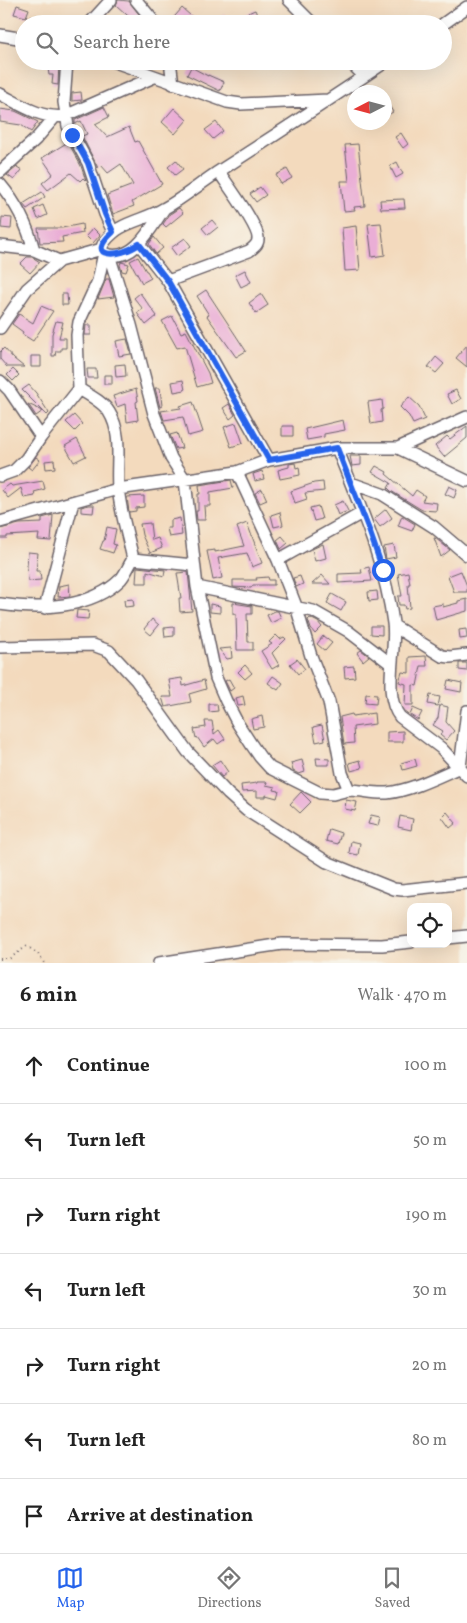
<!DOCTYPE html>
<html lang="en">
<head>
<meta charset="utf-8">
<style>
	body { margin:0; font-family:Vollkorn,serif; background:#f2f2f2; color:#222 }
	.controls { position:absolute; right:15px; bottom:15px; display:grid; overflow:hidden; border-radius:10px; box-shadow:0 5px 20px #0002 }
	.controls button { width:45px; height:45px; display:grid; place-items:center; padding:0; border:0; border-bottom:1px solid #e0e0e0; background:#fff; color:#222; font:25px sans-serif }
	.compass { position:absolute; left:347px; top:85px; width:45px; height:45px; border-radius:50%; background:#fff; box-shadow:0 5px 20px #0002; rotate:264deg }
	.stop { position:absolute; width:15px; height:15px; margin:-11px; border:4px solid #2563eb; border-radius:50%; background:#fff }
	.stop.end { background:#2563eb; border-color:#fff; box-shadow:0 1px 5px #0008 }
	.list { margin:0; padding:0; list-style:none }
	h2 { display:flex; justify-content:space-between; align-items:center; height:65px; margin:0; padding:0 20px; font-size:21px }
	h2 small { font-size:16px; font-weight:400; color:#767676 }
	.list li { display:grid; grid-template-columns:32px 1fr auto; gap:15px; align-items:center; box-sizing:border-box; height:75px; padding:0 20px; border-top:1px solid #e0e0e0 }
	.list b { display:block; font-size:19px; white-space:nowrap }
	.list em { font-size:16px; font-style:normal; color:#767676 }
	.icon { flex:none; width:28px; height:28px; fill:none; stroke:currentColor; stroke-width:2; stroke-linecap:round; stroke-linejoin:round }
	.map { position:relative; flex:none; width:467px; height:963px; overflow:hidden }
	.search { position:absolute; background:#fff; box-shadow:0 5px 20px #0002; left:15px; right:15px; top:15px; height:55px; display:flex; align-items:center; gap:12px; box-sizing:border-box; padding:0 18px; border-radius:28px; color:#767676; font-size:19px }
	.sheet { height:590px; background:#fff }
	nav { display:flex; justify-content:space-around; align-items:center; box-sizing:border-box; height:70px; border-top:1px solid #e0e0e0; background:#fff; font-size:14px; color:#767676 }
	nav a { display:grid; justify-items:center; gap:2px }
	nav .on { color:#2563eb }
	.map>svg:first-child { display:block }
	.building { fill:#eaaed6 }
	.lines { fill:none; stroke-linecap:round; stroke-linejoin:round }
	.minor-casing { stroke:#6b6268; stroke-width:14 }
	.path { stroke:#6b6268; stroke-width:2; stroke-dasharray:1 4; stroke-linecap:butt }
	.minor { stroke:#fff; stroke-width:11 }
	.route { stroke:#2563eb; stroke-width:6 }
</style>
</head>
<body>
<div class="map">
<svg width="467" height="963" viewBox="0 0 467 963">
	<rect width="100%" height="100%" fill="#f7f3e8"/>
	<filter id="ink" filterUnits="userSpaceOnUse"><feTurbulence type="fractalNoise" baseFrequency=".02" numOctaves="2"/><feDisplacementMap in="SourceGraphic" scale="10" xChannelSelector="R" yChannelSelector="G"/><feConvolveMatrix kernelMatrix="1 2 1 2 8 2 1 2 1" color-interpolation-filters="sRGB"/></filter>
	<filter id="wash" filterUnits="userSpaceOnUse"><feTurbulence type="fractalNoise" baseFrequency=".0096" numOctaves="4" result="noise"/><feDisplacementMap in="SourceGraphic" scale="20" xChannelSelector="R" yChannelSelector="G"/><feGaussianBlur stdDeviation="1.12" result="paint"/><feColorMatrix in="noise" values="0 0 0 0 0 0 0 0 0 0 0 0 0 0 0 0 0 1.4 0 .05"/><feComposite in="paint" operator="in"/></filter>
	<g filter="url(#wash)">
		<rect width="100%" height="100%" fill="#f3dabd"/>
		<g id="blocks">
			<path class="building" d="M 118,0 L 129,1 L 145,22 L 143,24 L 137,24 L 116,5 Z
				M 17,5 L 29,9 L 26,17 L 14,14 Z
				M 182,8 L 200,24 L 168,24 Z
				M 255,10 L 260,21 L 254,24 L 211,24 L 224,14 L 229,21 Z
				M 30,16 L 48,24 L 27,24 Z
				M 47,61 L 59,62 L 58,85 L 52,84 L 53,75 L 49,75 Z
				M 191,67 L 208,76 L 208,75 L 224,82 L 220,91 L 187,75 Z
				M 81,92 L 82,100 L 72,101 L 72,93 Z
				M 384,97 L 393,112 L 384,117 Z
				M 104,107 L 109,117 L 95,124 L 107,137 L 129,127 L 135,142 L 138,141 L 162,184 L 132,202 L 134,206 L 113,214 L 107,195 L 133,185 L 121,164 L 108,173 L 101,165 L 98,168 L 82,136 L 87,134 L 81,121 L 75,124 L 75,120 Z
				M 174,108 L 187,120 L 175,134 L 162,122 Z
				M 0,109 L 15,111 L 38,122 L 31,132 L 21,125 L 0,122 Z
				M 216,122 L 223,131 L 213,139 L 205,130 Z
				M 401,133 L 408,144 L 403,148 L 395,137 Z
				M 68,142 L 81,166 L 86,181 L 83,178 L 80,181 L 71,173 L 48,190 L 42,183 L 53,174 L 42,158 Z
				M 358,144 L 365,206 L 354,207 L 355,210 L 344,211 L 341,181 L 349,181 L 345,145 Z
				M 176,160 L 183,169 L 175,175 L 168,167 Z
				M 397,162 L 403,174 L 396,178 L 390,166 Z
				M 17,167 L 22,170 L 14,180 L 7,175 Z
				M 287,169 L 292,178 L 281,184 L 276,175 Z
				M 260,187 L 266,195 L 256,202 L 250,194 Z
				M 42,192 L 45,197 L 27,209 L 23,204 Z
				M 404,199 L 405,208 L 381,209 L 380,200 Z
				M 43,205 L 47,215 L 38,219 L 34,209 Z
				M 179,208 L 183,213 L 166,227 L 163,224 L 170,214 Z
				M 2,217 L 12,218 L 11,229 L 1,228 Z
				M 212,220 L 218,227 L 208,235 L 202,228 Z
				M 381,223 L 385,255 L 372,257 L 368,224 Z
				M 82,224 L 83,233 L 62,237 L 63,242 L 40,243 L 38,228 L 62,228 Z
				M 356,226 L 360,270 L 345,271 L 342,228 Z
				M 93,228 L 100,235 L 93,243 L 86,236 Z
				M 154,237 L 163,248 L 156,254 L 149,244 Z
				M 185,238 L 191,246 L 177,256 L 171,248 Z
				M 27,257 L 32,257 L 40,262 L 30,273 L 20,264 Z
				M 138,257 L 146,271 L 147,271 L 151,278 L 142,283 L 130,261 Z
				M 121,262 L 129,264 L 126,272 L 122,271 L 120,265 Z
				M 245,270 L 251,282 L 241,287 L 235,275 Z
				M 106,279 L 109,279 L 114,297 L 98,299 Z
				M 206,290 L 246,351 L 236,357 L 207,316 L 209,315 L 197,296 Z
				M 140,293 L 157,316 L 146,325 L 137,313 L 143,309 L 134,298 Z
				M 62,294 L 67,294 L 68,305 L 62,305 Z
				M 261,294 L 268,305 L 256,313 L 249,303 Z
				M 41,306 L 53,311 L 33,341 L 22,334 L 23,332 L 12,324 L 19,314 L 33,323 Z
				M 172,316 L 181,333 L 186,331 L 208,373 L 211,383 L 197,387 L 185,346 L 177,348 L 162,321 Z
				M 56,321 L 63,322 L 59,338 L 66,338 L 66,348 L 61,348 L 61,351 L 56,351 L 55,356 L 52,356 L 52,334 Z
				M 86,325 L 91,325 L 91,335 L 85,335 Z
				M 127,339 L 131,354 L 119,356 L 116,341 Z
				M 467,345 L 467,367 L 456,358 Z
				M 4,348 L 14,359 L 24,367 L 7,367 L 0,359 L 0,352 Z
				M 31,356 L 41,356 L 41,367 L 31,367 Z
				M 436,357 L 444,364 L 436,373 L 428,367 Z
				M 125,364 L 126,376 L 116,377 L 115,365 Z
				M 13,369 L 19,375 L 13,381 L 7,375 Z
				M 87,369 L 96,369 L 97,378 L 88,378 Z
				M 104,375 L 112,375 L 112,384 L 104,384 Z
				M 183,380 L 185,390 L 174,392 L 172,382 Z
				M 29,385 L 36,393 L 49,413 L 47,415 L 22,390 Z
				M 155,388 L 160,388 L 162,406 L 160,407 Z
				M 136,389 L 138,401 L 136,402 L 138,420 L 127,422 L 125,404 L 117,407 L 113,396 Z
				M 456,390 L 461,399 L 452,404 L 447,394 Z
				M 409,397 L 419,406 L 425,419 L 413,424 L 409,416 L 400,407 Z
				M 382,400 L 383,409 L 381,410 L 382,422 L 371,424 L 368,402 Z
				M 193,402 L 203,432 L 188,436 L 183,417 L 164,420 L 161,411 L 181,408 L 180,406 Z
				M 28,404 L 43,411 L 36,416 Z
				M 229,404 L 235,415 L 230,419 L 223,408 Z
				M 74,415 L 82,424 L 75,431 L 66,422 Z
				M 343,420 L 345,430 L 324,434 L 324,437 L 307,440 L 305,429 Z
				M 236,423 L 243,443 L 231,447 L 224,427 Z
				M 282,426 L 293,426 L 293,436 L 282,436 Z
				M 467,426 L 467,438 L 444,457 L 435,446 L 447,436 L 450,439 Z
				M 177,433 L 182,448 L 176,449 L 170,435 Z
				M 77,439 L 86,456 L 74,462 L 65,446 Z
				M 350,456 L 361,456 L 361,465 L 352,466 Z
				M 36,457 L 40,460 L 32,470 L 28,467 Z
				M 54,460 L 55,468 L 46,469 L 45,461 Z
				M 295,463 L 296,468 L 299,467 L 300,475 L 280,479 L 278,470 L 289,467 L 289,464 Z
				M 376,466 L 387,472 L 386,474 L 412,496 L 416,490 L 425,496 L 422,501 L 437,503 L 436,511 L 422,510 L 391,491 L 388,488 L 391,483 L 372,472 Z
				M 262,471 L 264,479 L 255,481 L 253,474 Z
				M 231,480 L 233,488 L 210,492 L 210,506 L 204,506 L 205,520 L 197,520 L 196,511 L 198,511 L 198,494 L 200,494 L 199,485 Z
				M 43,481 L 45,489 L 34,492 L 35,496 L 24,498 L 21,488 L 8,498 L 2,490 L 10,484 L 12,486 Z
				M 323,482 L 324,491 L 305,493 L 307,499 L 295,503 L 291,491 L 314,483 Z
				M 449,486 L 457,490 L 454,498 L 445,494 Z
				M 262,489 L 267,500 L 260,503 L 255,493 Z
				M 144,496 L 144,507 L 136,508 L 136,511 L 129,512 L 127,497 Z
				M 343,501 L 348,511 L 338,515 L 334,505 Z
				M 89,505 L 94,505 L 93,513 L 81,512 L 81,507 Z
				M 318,506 L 322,519 L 314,521 L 310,508 Z
				M 386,509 L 392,518 L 380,527 L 374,519 Z
				M 280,512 L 283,525 L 274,527 L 271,515 Z
				M 53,515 L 51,541 L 38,540 L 39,534 L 7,536 L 7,538 L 0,538 L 0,529 L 19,524 L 42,523 L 42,518 Z
				M 402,516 L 415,524 L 412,531 L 398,526 Z
				M 180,518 L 182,535 L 169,537 L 167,528 L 171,528 L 171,520 Z
				M 150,523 L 152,540 L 158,538 L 162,548 L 150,553 L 142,535 L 140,524 Z
				M 247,523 L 262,563 L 252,567 L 247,553 L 218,558 L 222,578 L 213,580 L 207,551 L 215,550 L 215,552 L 244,546 L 237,527 Z
				M 107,527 L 116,529 L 113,544 L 116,545 L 113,553 L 100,549 L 103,541 L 104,541 Z
				M 282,536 L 288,543 L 281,549 L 277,540 Z
				M 434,538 L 435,538 L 450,550 L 441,557 Z
				M 323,544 L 326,558 L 315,561 L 312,549 Z
				M 394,545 L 396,557 L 386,559 L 384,547 Z
				M 28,552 L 38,553 L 36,571 L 40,571 L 41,580 L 28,581 L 27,566 Z
				M 137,567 L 165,570 L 164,576 L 147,571 L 147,583 L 136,583 Z
				M 369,567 L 372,581 L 338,583 L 338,574 L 362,573 L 361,569 Z
				M 461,571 L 467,586 L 467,592 L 454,592 L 448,576 Z
				M 188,572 L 192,611 L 180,612 L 179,598 L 181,598 L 177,573 Z
				M 408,572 L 410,584 L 408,584 L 410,608 L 405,609 L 404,605 L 399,605 L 398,596 L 402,596 L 398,574 Z
				M 322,575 L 330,584 L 312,584 Z
				M 300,576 L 303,584 L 296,587 L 293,578 Z
				M 268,577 L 269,580 L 274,580 L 274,585 L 253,585 L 251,588 L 233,587 L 233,580 L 257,580 L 256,578 Z
				M 69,584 L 70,596 L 58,597 L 59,586 Z
				M 377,591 L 378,600 L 369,601 L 368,592 Z
				M 332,594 L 346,602 L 341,611 L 327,603 Z
				M 133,599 L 134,606 L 125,607 L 124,600 Z
				M 467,599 L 467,611 L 436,620 L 433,606 L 443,604 L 443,607 L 458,603 L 458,601 Z
				M 233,603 L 252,606 L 252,614 L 247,614 L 248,642 L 253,642 L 253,650 L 237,650 L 236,614 L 233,614 Z
				M 210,604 L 220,606 L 220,613 L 210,612 Z
				M 77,610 L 89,611 L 88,619 L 76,618 Z
				M 275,611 L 278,611 L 281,618 L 271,623 L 267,615 Z
				M 310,618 L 318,622 L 322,627 L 315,634 L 311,629 L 308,620 Z
				M 152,619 L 159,625 L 151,635 L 144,629 Z
				M 371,626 L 382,626 L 382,635 L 371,634 Z
				M 174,627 L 174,636 L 165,637 L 164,628 Z
				M 466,629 L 467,638 L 460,639 L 459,630 Z
				M 276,635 L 280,639 L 284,637 L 286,639 L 272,653 L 279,665 L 272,669 L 261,651 L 272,644 L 269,642 Z
				M 323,636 L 332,643 L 325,651 L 317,644 Z
				M 231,648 L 232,658 L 227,659 L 219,649 Z
				M 361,650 L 369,656 L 363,661 L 357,653 Z
				M 426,656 L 427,666 L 421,666 L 417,686 L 413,685 L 413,705 L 405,705 L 406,684 L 399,682 L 402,672 L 409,673 L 409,657 Z
				M 297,659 L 305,669 L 298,674 L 290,664 Z
				M 459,663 L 467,663 L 467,671 L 459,670 Z
				M 245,665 L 252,673 L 245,679 L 238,672 Z
				M 354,666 L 355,677 L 345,678 L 344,667 Z
				M 273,676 L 283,683 L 278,690 L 268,683 Z
				M 182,678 L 183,686 L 204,680 L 206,689 L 189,694 L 191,702 L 165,707 L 162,697 L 172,697 L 169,680 Z
				M 229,679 L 234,688 L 230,691 L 225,681 Z
				M 448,680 L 462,683 L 461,692 L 446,689 Z
				M 366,694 L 377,695 L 376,704 L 365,703 Z
				M 430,695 L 440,697 L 438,706 L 428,704 Z
				M 243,696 L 245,705 L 238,706 L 236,698 Z
				M 209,704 L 217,704 L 218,711 L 209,712 Z
				M 440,705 L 448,707 L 446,722 L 454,731 L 446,740 L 440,735 L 443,731 L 433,725 L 438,718 Z
				M 413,708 L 422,712 L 418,720 L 410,715 Z
				M 374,713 L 375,724 L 353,727 L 354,743 L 344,744 L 340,717 L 352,714 L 353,716 Z
				M 262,716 L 264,727 L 253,729 L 251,719 Z
				M 205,721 L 212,721 L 214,734 L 219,730 L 225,739 L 218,744 L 214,739 L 204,747 L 197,737 L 196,738 L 194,729 L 206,727 Z
				M 322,725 L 325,740 L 316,742 L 313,727 Z
				M 403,731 L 403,742 L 387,742 L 387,732 Z
				M 316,758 L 329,759 L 329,765 L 317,765 Z
				M 415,759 L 417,766 L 403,770 L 401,763 Z
				M 220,760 L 228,772 L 222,777 L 212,765 Z
				M 302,760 L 305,772 L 299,774 L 293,771 L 291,763 Z
				M 360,760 L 362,768 L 351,771 L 349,763 Z
				M 257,782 L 267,782 L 266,785 L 275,787 L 274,790 L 279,791 L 277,798 L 266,795 L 266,797 L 257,797 L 257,791 L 242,792 L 241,785 L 257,783 Z
				M 301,792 L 311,802 L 300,813 L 290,804 Z
				M 346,800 L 357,802 L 355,811 L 345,809 Z
				M 447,812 L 456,823 L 450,828 L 442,817 Z
				M 371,815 L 380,817 L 378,826 L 368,824 Z
				M 400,816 L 413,819 L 411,830 L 398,827 Z
				M 329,829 L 341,833 L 338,844 L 326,841 Z
				M 351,841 L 360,843 L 358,855 L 349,853 Z"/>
		</g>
	</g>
	<g filter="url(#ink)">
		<use href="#blocks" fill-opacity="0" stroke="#6b6268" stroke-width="1"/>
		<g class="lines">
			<g class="minor-casing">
				<path id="minor" d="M 136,0 L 156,24
					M 289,0 L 313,24
					M 89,24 L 111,0
					M 443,24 L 467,7
					M 0,35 L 24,39
					M 67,61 L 64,102 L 68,126 L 88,163 L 105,214 L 113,232
					M 112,61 L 227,102 L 241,104 L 328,100
					M 170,61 L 173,84
					M 349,61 L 364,76
					M 0,94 C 21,105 41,119 65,116 L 154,77
					M 0,172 L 36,139 L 55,117
					M 0,184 C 17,204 27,224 34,250
					M 164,209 C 151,227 136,260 109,255 C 90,251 114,231 120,228 C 134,220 151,217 165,208 C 185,197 202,182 221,170 C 277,134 332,98 387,61
					M 139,244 L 168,281 L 269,460
					M 0,246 L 34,250 L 59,261 L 102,249
					M 104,253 L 98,281 L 79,322 L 77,335 L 79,389 C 89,395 103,402 109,412 C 123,434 116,463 118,487 C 120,511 128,536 133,559 L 193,565
					M 109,255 L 131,325 L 154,414 L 171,458 L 185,480 L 197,587 L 216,678 L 226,701 L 238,724 L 251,744 L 260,757 L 270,768 L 320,793 L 333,794 L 349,790 L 342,773 L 329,702 L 311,656 L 296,606 L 278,560 L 237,472
					M 168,281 L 249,251 C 253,248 258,245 258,239 C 259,227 227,184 219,172
					M 0,328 L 27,289 L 59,261
					M 0,381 L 9,390 L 41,437
					M 337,448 C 359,505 385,561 393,623 C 397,649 382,695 400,717 L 441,748 L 467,776
					M 398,448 L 467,417
					M 0,476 L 14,471 L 26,459 L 41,437 L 79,389
					M 351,483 L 382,494 L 434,527 L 467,555
					M 0,522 L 118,489 L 237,472 L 269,460 L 337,448 L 398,448 L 467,481
					M 278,560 L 362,513
					M 197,587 L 313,611 L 348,631 L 391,664
					M 0,604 C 39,610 91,609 121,579 C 126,573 129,565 133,559
					M 45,608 L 73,502
					M 394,626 L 442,656 L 450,657 L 467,655
					M 0,647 L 93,645 L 109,651 L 136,680 L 188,752 L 228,794 L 246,810 L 327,862 L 394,889 L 402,890 L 467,883
					M 349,790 C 362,790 374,794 387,793 C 412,790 437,777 460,767 L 467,711
					M 448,938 L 467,936
					M 159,963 L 282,944 L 382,945 L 411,942"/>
			</g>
			<path class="path" d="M 0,959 L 9,959 L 27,946 L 38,954 L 45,963"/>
			<use href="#minor" class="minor"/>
		</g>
	</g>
	<g class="lines" filter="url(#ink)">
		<path class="route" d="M 72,135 L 88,163 L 105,214 L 113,232 C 83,259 120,258 139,244 L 168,281 L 269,460 L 337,448 L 369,530 L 383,570"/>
	</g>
</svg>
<div class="controls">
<button><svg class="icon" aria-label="locate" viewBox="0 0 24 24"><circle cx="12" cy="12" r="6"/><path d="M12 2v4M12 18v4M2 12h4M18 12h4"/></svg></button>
</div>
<svg class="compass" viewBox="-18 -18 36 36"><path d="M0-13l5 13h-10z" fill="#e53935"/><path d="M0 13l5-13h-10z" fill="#767676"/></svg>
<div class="stop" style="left:383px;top:570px"></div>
<div class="stop end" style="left:72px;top:135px"></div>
<div class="search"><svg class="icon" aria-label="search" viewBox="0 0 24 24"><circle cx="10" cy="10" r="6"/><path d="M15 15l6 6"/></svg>Search here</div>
</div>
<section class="sheet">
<h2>6 min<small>Walk · 470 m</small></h2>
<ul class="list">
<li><svg class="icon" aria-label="ahead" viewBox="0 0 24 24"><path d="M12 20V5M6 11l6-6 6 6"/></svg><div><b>Continue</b></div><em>100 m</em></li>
<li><svg class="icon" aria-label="left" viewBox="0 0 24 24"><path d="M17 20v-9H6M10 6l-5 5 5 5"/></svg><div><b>Turn left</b></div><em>50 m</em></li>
<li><svg class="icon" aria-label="right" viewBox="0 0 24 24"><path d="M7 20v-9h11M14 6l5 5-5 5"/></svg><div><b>Turn right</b></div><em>190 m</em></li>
<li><svg class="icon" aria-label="left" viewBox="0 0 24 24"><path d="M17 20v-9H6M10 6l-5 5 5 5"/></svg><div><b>Turn left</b></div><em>30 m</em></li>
<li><svg class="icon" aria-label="right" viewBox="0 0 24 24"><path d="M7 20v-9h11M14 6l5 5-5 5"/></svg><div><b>Turn right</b></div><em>20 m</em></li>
<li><svg class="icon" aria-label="left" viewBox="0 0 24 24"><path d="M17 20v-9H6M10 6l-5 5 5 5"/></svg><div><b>Turn left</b></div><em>80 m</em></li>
<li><svg class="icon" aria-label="arrive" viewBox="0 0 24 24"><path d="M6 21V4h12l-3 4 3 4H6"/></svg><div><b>Arrive at destination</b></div></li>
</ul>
</section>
<nav>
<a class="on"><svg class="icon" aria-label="map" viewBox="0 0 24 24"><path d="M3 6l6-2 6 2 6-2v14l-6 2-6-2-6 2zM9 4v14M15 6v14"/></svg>Map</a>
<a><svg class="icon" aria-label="directions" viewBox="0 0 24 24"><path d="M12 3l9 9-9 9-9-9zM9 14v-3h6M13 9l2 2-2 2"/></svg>Directions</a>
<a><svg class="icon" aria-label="saved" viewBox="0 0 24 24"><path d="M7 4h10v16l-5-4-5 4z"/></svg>Saved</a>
</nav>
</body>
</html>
